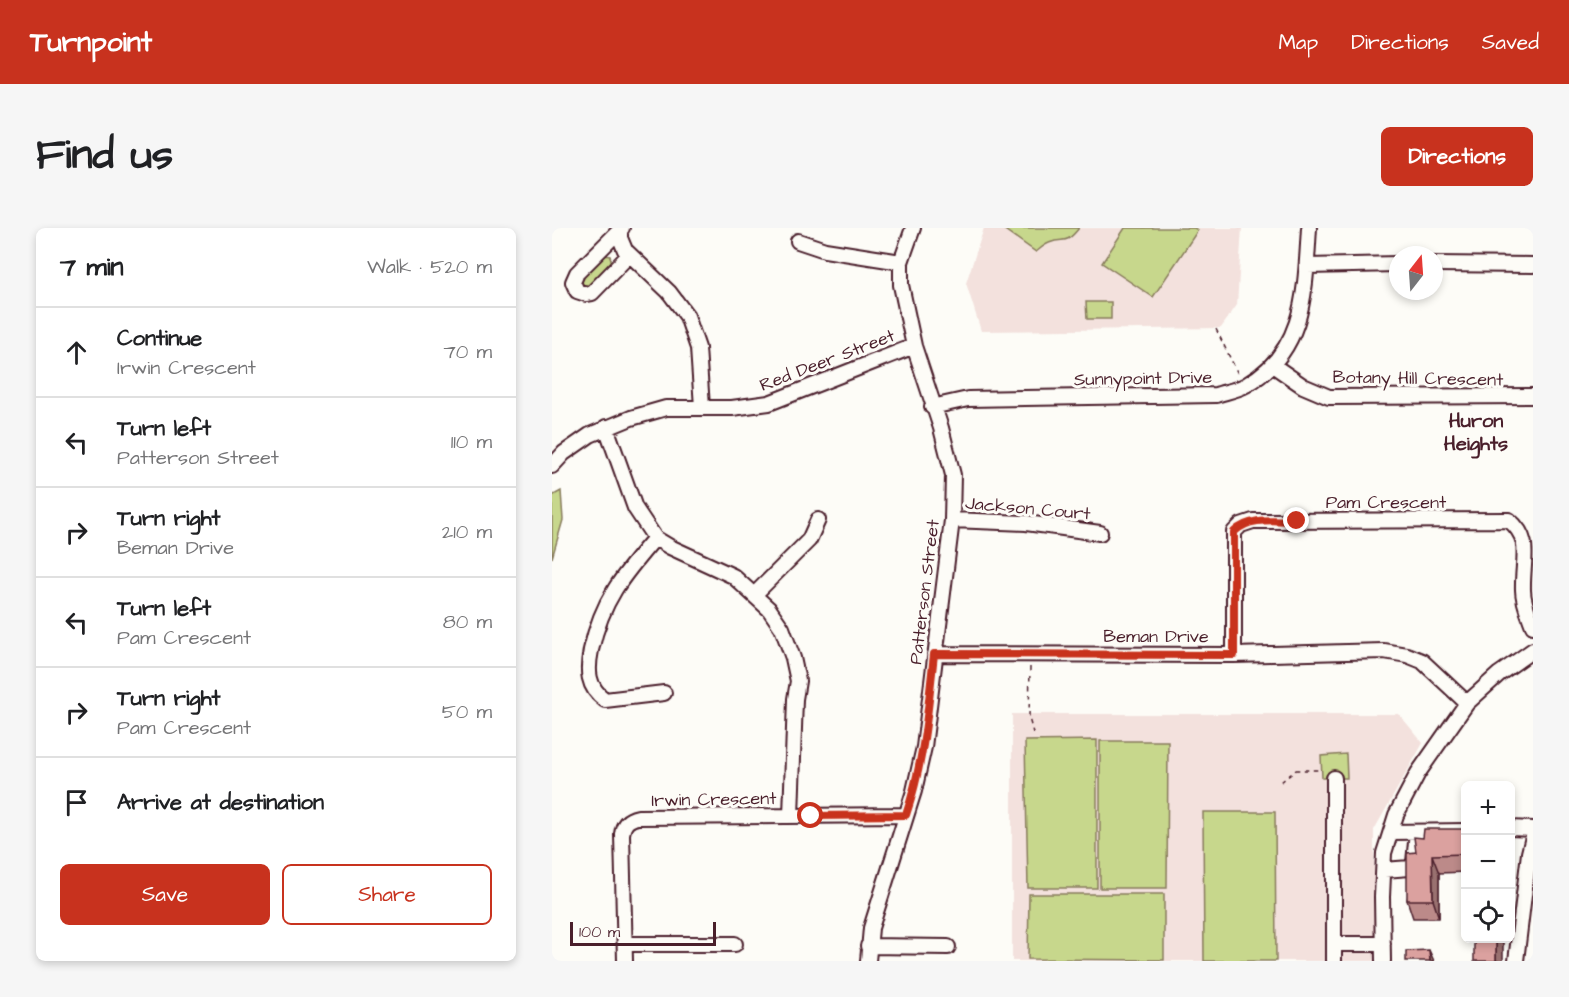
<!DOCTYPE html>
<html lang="en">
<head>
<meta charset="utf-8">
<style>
	body { margin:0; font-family:"Architects Daughter",sans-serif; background:#f6f6f6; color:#202124 }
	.controls { position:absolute; right:18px; bottom:18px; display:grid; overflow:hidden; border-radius:9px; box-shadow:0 3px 9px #0003 }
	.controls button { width:54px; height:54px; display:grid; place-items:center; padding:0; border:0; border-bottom:2px solid #e0e0e0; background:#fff; color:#202124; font:30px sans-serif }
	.compass { position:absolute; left:837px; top:18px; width:54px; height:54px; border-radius:50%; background:#fff; box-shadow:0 3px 9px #0003; rotate:17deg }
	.scale { position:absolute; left:18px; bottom:15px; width:146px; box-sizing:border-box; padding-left:6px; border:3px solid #4a1f2b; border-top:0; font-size:16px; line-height:21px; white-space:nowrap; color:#4a1f2b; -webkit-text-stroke:4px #fdfcf7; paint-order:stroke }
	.stop { position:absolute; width:18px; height:18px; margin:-14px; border:4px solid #c8321e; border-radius:50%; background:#fff }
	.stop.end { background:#c8321e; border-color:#fff; box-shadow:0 2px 6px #0008 }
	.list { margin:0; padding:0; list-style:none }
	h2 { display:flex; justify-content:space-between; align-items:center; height:78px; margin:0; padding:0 24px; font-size:26px }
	h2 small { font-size:20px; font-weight:400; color:#757577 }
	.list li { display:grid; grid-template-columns:39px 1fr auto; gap:18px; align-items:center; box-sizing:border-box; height:90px; padding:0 24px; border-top:2px solid #e0e0e0 }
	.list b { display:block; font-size:22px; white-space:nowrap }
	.list p { margin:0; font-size:20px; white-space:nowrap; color:#757577 }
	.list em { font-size:20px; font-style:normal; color:#757577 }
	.actions { display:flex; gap:12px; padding:18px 24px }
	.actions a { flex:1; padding:14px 0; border:2px solid #c8321e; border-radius:9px; text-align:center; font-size:21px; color:#c8321e }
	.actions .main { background:#c8321e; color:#fff }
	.icon { flex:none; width:33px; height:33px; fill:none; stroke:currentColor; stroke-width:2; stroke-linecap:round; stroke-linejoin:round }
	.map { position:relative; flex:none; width:981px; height:733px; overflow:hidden; border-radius:9px }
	header { display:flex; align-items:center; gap:36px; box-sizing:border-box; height:84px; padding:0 30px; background:#c8321e; color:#fff }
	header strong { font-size:28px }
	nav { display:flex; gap:33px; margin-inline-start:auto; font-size:21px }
	.intro { display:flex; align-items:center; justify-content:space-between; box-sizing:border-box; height:144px; padding:0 36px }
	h1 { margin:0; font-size:42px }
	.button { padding:15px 27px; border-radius:9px; background:#c8321e; color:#fff; font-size:21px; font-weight:700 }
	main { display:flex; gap:36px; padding:0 36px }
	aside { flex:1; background:#fff; border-radius:9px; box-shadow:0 3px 9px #0003 }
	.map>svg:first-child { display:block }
	.built { fill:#f3e1dd }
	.green { fill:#c7d78c; stroke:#887b5c; stroke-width:1.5 }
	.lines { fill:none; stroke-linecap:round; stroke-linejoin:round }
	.minor-casing { stroke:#4a1f2b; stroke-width:18 }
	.path { stroke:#4a1f2b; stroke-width:1.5; stroke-dasharray:4.5 4.5; stroke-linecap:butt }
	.minor { stroke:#fdfcf7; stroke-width:14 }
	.wall { fill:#bc8a89; stroke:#4a1f2b; stroke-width:1.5 }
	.shaded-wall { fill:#99716f; stroke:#4a1f2b; stroke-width:1.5 }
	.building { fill:#dba19f; stroke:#4a1f2b; stroke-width:1.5 }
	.route { stroke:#c8321e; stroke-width:8 }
	.labels { text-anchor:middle; stroke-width:6; stroke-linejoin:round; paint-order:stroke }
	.street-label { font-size:18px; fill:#4a1f2b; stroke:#fdfcf7 }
	.neighbourhood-label { font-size:20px; font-weight:bold; fill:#4a1f2b; stroke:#fdfcf7 }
</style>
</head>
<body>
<header>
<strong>Turnpoint</strong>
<nav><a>Map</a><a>Directions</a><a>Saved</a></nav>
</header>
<div class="intro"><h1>Find us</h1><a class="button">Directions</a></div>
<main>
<aside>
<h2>7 min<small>Walk · 520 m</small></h2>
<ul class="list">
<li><svg class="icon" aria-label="ahead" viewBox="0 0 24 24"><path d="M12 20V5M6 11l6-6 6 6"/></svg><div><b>Continue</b><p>Irwin Crescent</p></div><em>70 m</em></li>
<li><svg class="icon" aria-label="left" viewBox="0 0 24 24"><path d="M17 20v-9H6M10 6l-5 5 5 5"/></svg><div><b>Turn left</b><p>Patterson Street</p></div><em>110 m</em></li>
<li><svg class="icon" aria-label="right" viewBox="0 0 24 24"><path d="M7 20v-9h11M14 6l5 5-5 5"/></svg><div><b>Turn right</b><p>Beman Drive</p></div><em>210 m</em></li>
<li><svg class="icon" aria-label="left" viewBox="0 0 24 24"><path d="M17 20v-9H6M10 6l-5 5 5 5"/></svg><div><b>Turn left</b><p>Pam Crescent</p></div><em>80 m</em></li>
<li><svg class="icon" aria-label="right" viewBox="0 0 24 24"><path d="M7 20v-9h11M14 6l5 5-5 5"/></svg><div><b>Turn right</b><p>Pam Crescent</p></div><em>50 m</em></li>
<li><svg class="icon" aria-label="arrive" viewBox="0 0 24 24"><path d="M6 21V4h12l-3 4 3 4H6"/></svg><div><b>Arrive at destination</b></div></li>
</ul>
<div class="actions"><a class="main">Save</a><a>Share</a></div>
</aside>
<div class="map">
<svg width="981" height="733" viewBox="0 0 981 733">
	<rect width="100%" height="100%" fill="#fdfcf7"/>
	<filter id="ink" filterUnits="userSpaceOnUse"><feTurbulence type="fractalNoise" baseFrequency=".0167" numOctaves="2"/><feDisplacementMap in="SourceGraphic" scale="12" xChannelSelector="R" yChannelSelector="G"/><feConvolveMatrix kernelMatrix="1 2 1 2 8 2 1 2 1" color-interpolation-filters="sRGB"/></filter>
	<g filter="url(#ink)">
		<path class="built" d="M 432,0 L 690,0 L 685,77 L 669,100 L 429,103 L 414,55 Z
			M 460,486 L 847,486 L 871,515 L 822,602 L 822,733 L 460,733 Z"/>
		<path class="green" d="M 450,0 L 527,0 C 512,19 513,8 497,15 C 492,17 488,21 484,24 Z
			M 573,0 L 642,0 L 646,2 L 601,69 L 550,35 Z
			M 53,27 L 58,28 L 60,35 L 38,59 L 31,59 L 28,54 L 30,49 Z
			M 534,74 L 559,74 L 559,91 L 535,91 Z
			M 9,263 L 11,292 L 0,330 L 0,268 Z
			M 545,512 L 545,660 L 476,660 L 473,513 Z
			M 548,513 L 616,513 L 615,660 L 548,660 Z
			M 794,526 L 795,550 L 770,550 L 769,528 Z
			M 651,584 L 723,584 L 724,733 L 652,733 Z
			M 477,666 L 612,666 L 612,732 L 476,731 Z"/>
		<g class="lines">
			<g class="minor-casing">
				<path id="minor" d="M 70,0 L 25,45 L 21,54 L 25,63 L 34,66 L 40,65 L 77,27
					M 68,3 L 68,10 L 73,22 L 117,64 L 135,88 L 146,120 L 150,179
					M 246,13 L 273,22 L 349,34
					M 882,36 L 981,37
					M 755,38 L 846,36
					M 722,138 L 751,158 L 777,169 L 981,168
					M 380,179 L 416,171 L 664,167 C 673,164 685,162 694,157 C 754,123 753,62 757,0
					M 54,199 L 83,280 L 103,310 L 118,319 L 181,348 L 217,381 L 230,400 L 241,430 L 246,453 L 243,471 L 239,588
					M 0,238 L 12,225 L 38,207 L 79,190 L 114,180 L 180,180 L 217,175 L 362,118
					M 400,292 L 474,295 L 548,305
					M 103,310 C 71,347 50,372 39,422 C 35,442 35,459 53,472 L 112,465
					M 202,367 L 257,312 L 266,292
					M 383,426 L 682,427 L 832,423 L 855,427 L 870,433 L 915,475
					M 682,427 L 682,304 L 689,297 L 701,293 L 957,292 C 981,312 970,331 971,362 C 971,374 977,387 981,398
					M 782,550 L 782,733
					M 958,600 L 981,601
					M 839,604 L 914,603
					M 832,642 L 858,640 L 862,634 L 865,604
					M 73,716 L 183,716
					M 782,716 L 831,716
					M 316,718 L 396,719
					M 73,733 L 70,606 C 71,596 76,591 86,589 L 354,587
					M 316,733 L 319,700 L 362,563 L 372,519 L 400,292 L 401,247 L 389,200 L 362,118 L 349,57 L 349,34 L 361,0
					M 831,733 L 830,669 L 832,625 L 844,587 L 866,545 L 915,475 L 947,446 L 981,422
					M 964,733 L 977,625 L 981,609"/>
			</g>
			<path class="path" d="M 664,101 L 686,146
				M 478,439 L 477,490 L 481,505
				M 729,554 L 744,542 L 770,542"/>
			<use href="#minor" class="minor"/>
		</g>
		<path class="wall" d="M 914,601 L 914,644 L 887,645 L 887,690 L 861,690 L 855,672 L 864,624 Z"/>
		<path class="shaded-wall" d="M 880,627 L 887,645 L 887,690 L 881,672 Z
			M 944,711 L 951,711 L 951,733 L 944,733 Z
			M 877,722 L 882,733 L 878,733 Z"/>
		<path class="building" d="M 872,601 L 914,601 L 914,626 L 880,627 L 881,672 L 855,672 L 855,625 L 864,624 L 862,609 L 871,610 Z
			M 922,711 L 944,711 L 944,733 L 922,733 Z
			M 877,722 L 878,733 L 854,733 L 854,723 Z"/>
	</g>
	<g class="lines" filter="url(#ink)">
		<path class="route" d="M 259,588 L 354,587 C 372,534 376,481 382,426 L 682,427 L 682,304 C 698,288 724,293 745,293"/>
	</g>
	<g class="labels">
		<g class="street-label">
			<text transform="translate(275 132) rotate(-21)" y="6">Red Deer Street</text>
			<text transform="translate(591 150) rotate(-1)" y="6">Sunnypoint Drive</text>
			<text transform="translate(866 150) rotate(1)" y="6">Botany Hill Crescent</text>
			<text x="834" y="280">Pam Crescent</text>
			<text transform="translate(476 280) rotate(5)" y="6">Jackson Court</text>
			<text transform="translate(372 364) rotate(-83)" y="6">Patterson Street</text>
			<text x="604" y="414">Beman Drive</text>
			<text transform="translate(162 571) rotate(-1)" y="6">Irwin Crescent</text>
		</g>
		<g class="neighbourhood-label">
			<text x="924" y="199">Huron<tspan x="924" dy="23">Heights</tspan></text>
		</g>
	</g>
</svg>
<div class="controls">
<button>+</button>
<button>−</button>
<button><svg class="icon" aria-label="locate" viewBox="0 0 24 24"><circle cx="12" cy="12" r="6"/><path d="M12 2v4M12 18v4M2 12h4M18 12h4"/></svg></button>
</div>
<svg class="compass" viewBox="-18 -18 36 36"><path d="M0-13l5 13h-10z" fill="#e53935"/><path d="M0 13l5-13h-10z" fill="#757577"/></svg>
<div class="scale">100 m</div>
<div class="stop" style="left:259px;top:588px"></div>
<div class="stop end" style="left:745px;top:293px"></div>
</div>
</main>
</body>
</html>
